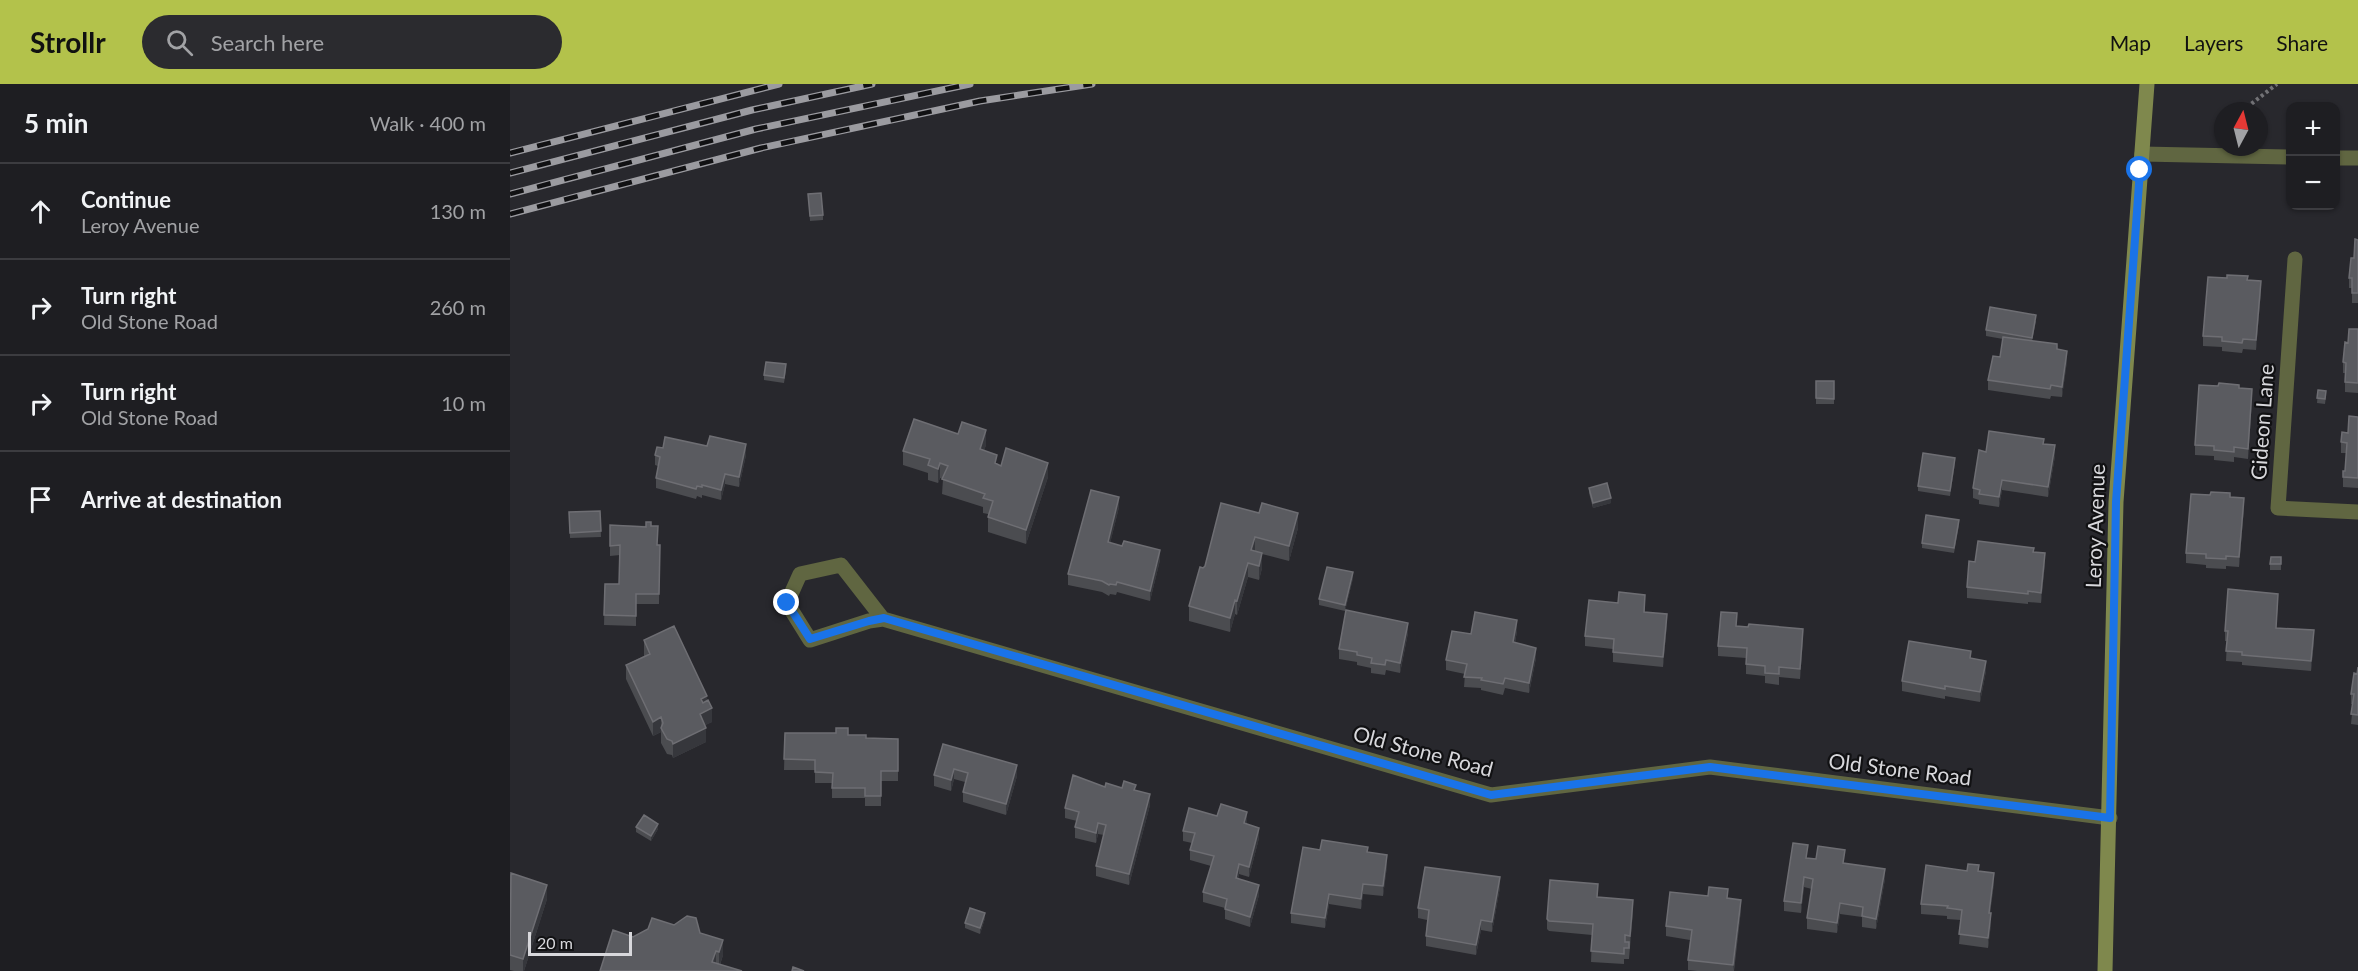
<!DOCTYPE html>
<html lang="en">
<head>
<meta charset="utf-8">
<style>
	body { margin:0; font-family:Lato,sans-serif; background:#2b2b2f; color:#f1f3f6 }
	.controls { position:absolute; right:18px; top:18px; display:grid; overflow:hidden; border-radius:12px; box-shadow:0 2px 4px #0004 }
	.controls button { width:54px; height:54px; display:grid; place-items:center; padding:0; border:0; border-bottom:2px solid #3c3c40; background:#1e1e22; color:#f1f3f6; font:30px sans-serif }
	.compass { position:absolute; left:1704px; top:18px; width:54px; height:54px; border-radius:50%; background:#1e1e22; box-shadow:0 2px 4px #0004; rotate:7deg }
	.scale { position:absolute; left:18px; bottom:15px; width:104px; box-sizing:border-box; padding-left:6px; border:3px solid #d8d8dc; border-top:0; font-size:16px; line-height:21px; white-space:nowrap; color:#d8d8dc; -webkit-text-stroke:4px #111113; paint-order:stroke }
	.stop { position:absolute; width:18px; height:18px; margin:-14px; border:4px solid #1a73e8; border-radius:50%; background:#fff }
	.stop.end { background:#1a73e8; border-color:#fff; box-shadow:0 2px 6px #0008 }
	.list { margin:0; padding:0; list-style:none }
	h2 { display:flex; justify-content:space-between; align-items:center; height:78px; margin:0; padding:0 24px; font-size:26px }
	h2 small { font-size:20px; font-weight:400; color:#a1a2a5 }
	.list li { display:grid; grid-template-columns:39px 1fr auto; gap:18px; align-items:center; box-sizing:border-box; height:96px; padding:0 24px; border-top:2px solid #3c3c40 }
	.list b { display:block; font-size:22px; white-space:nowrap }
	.list p { margin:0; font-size:20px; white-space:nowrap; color:#a1a2a5 }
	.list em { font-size:20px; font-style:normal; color:#a1a2a5 }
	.icon { flex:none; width:33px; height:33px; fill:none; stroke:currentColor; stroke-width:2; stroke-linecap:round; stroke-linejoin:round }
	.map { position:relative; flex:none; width:1848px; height:887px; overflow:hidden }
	header { display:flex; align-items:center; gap:36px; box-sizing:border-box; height:84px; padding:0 30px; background:#b3c24b; color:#111 }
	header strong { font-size:28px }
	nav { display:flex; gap:33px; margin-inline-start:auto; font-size:21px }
	.search { width:420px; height:54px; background:#2b2b2f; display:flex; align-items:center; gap:15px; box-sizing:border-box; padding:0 21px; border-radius:33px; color:#a1a2a5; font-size:22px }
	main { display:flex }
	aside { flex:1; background:#1e1e22 }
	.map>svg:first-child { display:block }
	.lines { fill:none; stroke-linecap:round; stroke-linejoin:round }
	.path { stroke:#727276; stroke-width:4; stroke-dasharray:3 3; stroke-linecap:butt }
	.street { stroke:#606641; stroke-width:15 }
	.secondary { stroke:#7f884d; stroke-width:15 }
	.rail-casing { stroke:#9b9ba0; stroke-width:7 }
	.rail { stroke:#111113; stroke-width:4.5; stroke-dasharray:14; stroke-linecap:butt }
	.wall { fill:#4b4c50 }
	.shaded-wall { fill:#36373c }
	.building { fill:#5a5b60; stroke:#6e6e73; stroke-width:1.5 }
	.route { stroke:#1a73e8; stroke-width:8 }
	.labels { text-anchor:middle; stroke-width:4.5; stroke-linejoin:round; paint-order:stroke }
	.street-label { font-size:21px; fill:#d8d8dc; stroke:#111113 }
</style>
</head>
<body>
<header>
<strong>Strollr</strong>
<div class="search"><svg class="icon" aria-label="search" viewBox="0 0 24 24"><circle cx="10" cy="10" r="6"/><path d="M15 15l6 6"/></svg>Search here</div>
<nav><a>Map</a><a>Layers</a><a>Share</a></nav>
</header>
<main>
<aside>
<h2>5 min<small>Walk · 400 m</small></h2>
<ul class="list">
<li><svg class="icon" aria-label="ahead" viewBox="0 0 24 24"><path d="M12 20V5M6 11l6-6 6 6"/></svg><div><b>Continue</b><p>Leroy Avenue</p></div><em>130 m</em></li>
<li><svg class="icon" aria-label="right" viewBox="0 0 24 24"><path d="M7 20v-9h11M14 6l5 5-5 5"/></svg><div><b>Turn right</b><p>Old Stone Road</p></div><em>260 m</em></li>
<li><svg class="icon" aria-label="right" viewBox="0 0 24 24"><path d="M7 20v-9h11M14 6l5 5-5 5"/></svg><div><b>Turn right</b><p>Old Stone Road</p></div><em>10 m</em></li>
<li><svg class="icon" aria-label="arrive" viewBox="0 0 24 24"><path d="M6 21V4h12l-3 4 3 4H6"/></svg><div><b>Arrive at destination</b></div></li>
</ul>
</aside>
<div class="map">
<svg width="1848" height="887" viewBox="0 0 1848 887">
	<rect width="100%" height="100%" fill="#28282d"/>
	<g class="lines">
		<path class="path" d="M 1732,27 L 1767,0"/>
		<path class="street" d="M 1632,70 L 1780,73
			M 1826,74 L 1848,74
			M 1785,175 L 1768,424 L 1848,428
			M 373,535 L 331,481 L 290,490 L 277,519 L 300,556 L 359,537 L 373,535 L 981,711 L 1200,683 L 1600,734"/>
		<path class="secondary" d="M 1595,887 L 1606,418 L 1637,0"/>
		<g class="rail-casing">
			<path id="rail" d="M 0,69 L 269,0
				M 0,89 L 242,26 L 362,0
				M 0,110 L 246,45 L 460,0
				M 0,130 L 251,64 L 470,17 L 582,0"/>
		</g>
		<use href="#rail" class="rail"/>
	</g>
	<path class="wall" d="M 298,110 L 313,131 L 313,136 L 300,137 Z
		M 1848,156 L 1848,219 L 1842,219 L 1842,204 L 1839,204 L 1839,194 Z
		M 1738,196 L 1751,207 L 1746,266 L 1733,265 L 1732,269 L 1712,267 L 1712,263 L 1693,262 L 1693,252 Z
		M 1526,237 L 1522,257 L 1547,265 L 1557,277 L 1552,313 L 1541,312 L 1540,315 L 1478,306 L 1478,296 L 1490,273 L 1493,255 L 1476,252 L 1476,246 Z
		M 1848,245 L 1848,309 L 1835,308 L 1835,289 L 1833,289 L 1833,278 L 1838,259 Z
		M 276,286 L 274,299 L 254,296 L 254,291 Z
		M 1306,297 L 1324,297 L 1324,320 L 1306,320 Z
		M 1729,304 L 1742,316 L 1738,375 L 1724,373 L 1724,378 L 1704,376 L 1704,372 L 1685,371 L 1685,361 Z
		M 1808,306 L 1816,312 L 1815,320 L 1807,319 Z
		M 1848,333 L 1848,404 L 1833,403 L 1833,387 L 1835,387 L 1836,369 L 1831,369 L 1831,358 Z
		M 1534,360 L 1545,372 L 1538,413 L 1492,406 L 1489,423 L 1469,420 L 1469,416 L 1463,414 L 1463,404 L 1476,368 Z
		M 476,361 L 474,366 L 487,380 L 491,382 L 538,393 L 516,460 L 478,448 L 478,430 L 473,429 L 473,423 L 432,410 L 433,395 L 430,394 L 428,399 L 418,396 L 418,389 L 393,381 L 393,367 Z
		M 197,362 L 236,371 L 229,403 L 215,400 L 211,416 L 192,411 L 192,414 L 187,412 L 186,415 L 146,404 L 146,394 L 148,382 L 145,381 L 145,371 L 153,364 Z
		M 1445,379 L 1440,412 L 1408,407 L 1408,402 Z
		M 1079,404 L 1101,419 L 1083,424 L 1079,409 Z
		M 1720,413 L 1734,424 L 1729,483 L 1716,482 L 1716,485 L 1696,484 L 1696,481 L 1676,479 L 1676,469 Z
		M 609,423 L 600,459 L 650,476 L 640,517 L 607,508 L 606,511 L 600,510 L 599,512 L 592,508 L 558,501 L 558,490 Z
		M 90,427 L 91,453 L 60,454 L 59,428 Z
		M 749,429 L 788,444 L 779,477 L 752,470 L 752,484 L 749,496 L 738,493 L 727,531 L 725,530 L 720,548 L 679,537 L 679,522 L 693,484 Z
		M 100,441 L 141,442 L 147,461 L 150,461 L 149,520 L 126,520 L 126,542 L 94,541 L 95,500 L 109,500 L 110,471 L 100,472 Z
		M 1449,441 L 1444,469 L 1412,464 L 1412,459 Z
		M 1524,468 L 1535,479 L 1531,519 L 1518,518 L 1518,520 L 1457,514 L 1457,503 L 1465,478 Z
		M 1771,473 L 1771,486 L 1760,486 L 1760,480 Z
		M 843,494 L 835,527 L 809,521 L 809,515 Z
		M 1108,519 L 1135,521 L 1135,528 L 1157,540 L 1153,583 L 1103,578 L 1103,565 L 1075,562 L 1075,552 Z
		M 1768,520 L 1766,544 L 1804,557 L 1801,587 L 1732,581 L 1732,578 L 1716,577 L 1717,557 L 1715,557 L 1715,547 Z
		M 1227,542 L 1293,555 L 1290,595 L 1269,593 L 1269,601 L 1255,599 L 1255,592 L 1236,590 L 1236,574 L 1208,572 L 1208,562 Z
		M 1007,547 L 1005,559 L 1026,574 L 1019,609 L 995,604 L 993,611 L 971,606 L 971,604 L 954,603 L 955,590 L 936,586 L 936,576 L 961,550 Z
		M 898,549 L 890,589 L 876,586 L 875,591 L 861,589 L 861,584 L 847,581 L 847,578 L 829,575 L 829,565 Z
		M 134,556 L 197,617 L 202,638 L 195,641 L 196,658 L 163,674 L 162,671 L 157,670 L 151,659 L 151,648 L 143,652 L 116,595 L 116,581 L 134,572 Z
		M 1461,574 L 1476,587 L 1470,618 L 1435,612 L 1435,615 L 1392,607 L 1392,597 Z
		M 1848,583 L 1848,641 L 1841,640 L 1843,620 L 1841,620 L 1841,610 L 1847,590 Z
		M 275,649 L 326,649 L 356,654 L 388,655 L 388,697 L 371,697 L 371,722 L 355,722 L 355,714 L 322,714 L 322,699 L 305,699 L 305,686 L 274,686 Z
		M 433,660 L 507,692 L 496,731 L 453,718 L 453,708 L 455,698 L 444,695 L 441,707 L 424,702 L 424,691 Z
		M 595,703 L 626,707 L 640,721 L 619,801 L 586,792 L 586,782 L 594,751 L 588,750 L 586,759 L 565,754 L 565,743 L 567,737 L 555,734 L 555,724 Z
		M 707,732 L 737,738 L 736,740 L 749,754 L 739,793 L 729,790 L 728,795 L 749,811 L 740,843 L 715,835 L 715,824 L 693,818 L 693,808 L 701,782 L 680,776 L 680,766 L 682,759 L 673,757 L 673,747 Z
		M 126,743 L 148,745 L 141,757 L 126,748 Z
		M 810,766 L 858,768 L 877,782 L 873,812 L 853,810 L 851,825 L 819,820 L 815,844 L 781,839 L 781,829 Z
		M 1297,774 L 1335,779 L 1375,795 L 1366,845 L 1352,843 L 1352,833 L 1330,830 L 1327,849 L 1297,845 L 1297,834 L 1302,805 L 1294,803 L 1291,829 L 1274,827 L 1274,817 Z
		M 1469,787 L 1484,799 L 1480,829 L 1481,840 L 1478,864 L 1449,860 L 1451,836 L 1437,835 L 1437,832 L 1411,830 L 1411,820 Z
		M 0,790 L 37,815 L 14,887 L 4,887 L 0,886 Z
		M 990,803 L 982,848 L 971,846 L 966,871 L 916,862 L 916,852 L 917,836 L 908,834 L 908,824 Z
		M 1087,813 L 1123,827 L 1119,875 L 1114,875 L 1114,880 L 1081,878 L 1082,851 L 1039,847 L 1037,845 L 1037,835 Z
		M 1218,814 L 1231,826 L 1224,887 L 1187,887 L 1178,886 L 1178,876 L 1180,856 L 1156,852 L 1156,842 Z
		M 475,834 L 470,850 L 455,844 L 455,839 Z
		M 164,841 L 190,849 L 213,871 L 210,881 L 90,887 L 123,853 Z"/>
	<path class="shaded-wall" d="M 1751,197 L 1751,207 L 1746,266 L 1746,256 Z
		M 1557,267 L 1557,277 L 1552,313 L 1552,303 Z
		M 1742,305 L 1742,316 L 1738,375 L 1738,365 Z
		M 476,346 L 476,361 L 470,379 L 470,365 Z
		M 236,360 L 236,371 L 229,403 L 229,393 Z
		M 1545,361 L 1545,372 L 1538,413 L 1538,403 Z
		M 1445,374 L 1445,379 L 1440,412 L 1440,407 Z
		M 430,379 L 430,394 L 428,399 L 428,385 Z
		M 538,379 L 538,393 L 516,460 L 516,446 Z
		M 215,390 L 215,400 L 211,416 L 211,406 Z
		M 1492,396 L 1492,406 L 1489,423 L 1489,413 Z
		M 609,413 L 609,423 L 598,468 L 598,458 Z
		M 1101,414 L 1101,419 L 1083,424 L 1083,419 Z
		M 1734,414 L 1734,424 L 1729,483 L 1729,473 Z
		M 788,429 L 788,444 L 779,477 L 779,462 Z
		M 745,453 L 745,468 L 741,480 L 741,466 Z
		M 650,466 L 650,476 L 640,517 L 640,507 Z
		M 752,469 L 752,484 L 749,496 L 749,482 Z
		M 1535,469 L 1535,479 L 1531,519 L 1531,509 Z
		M 738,479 L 738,493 L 727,531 L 727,517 Z
		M 843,488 L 843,494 L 835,527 L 835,521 Z
		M 725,516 L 725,530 L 720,548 L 720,534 Z
		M 1157,530 L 1157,540 L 1153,583 L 1153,573 Z
		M 1007,536 L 1007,547 L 1003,569 L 1003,558 Z
		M 898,539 L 898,549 L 890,589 L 890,579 Z
		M 1293,545 L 1293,555 L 1290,595 L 1290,585 Z
		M 1804,546 L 1804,557 L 1801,587 L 1801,577 Z
		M 1026,564 L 1026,574 L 1019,609 L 1019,599 Z
		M 1476,577 L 1476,587 L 1470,618 L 1470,608 Z
		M 197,612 L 197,626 L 202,624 L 202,638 L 190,644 L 191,615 Z
		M 151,633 L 151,648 L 143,652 L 143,638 Z
		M 196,644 L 196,658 L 163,674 L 163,660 Z
		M 507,681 L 507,692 L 496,731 L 496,720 Z
		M 444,685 L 444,695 L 441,707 L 441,696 Z
		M 640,710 L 640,721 L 619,801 L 619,790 Z
		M 737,728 L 737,738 L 734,749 L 734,739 Z
		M 588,739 L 588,750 L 586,759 L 586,749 Z
		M 148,740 L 148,745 L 141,757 L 141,752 Z
		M 749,744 L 749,754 L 739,793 L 739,783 Z
		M 877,771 L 877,782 L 873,812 L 873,802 Z
		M 729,780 L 729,790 L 726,804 L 726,794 Z
		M 1375,785 L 1375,795 L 1366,845 L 1366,835 Z
		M 1484,789 L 1484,799 L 1479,839 L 1479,829 Z
		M 990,793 L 990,803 L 982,848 L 982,838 Z
		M 1294,793 L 1294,803 L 1291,829 L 1291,819 Z
		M 853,800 L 853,810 L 851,825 L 851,815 Z
		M 37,801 L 37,815 L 14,887 L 13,887 L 13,875 Z
		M 749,801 L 749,811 L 740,843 L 740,833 Z
		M 819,810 L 819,820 L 815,844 L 815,834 Z
		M 1123,816 L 1123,827 L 1120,862 L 1120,852 Z
		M 1231,816 L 1231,826 L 1223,887 L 1223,881 Z
		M 1330,819 L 1330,830 L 1327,849 L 1327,839 Z
		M 475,829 L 475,834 L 470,850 L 470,844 Z
		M 1481,829 L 1481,840 L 1478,864 L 1478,854 Z
		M 971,836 L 971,846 L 966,871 L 966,861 Z
		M 213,856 L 213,871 L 209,883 L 209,868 Z
		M 206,867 L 206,881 L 202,878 Z"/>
	<path class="building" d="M 311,109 L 313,131 L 300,132 L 298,110 Z
		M 1845,155 L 1848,156 L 1848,209 L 1842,209 L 1842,194 L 1839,194 L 1841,174 L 1844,174 Z
		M 1717,191 L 1738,192 L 1737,196 L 1751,197 L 1746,256 L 1733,255 L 1732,259 L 1712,257 L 1712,253 L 1693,252 L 1698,193 L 1717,194 Z
		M 1480,223 L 1526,231 L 1522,254 L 1476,246 Z
		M 1839,245 L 1848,245 L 1848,299 L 1835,298 L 1836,279 L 1833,278 L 1835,258 L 1838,259 Z
		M 1493,253 L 1547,260 L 1547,265 L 1557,267 L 1552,303 L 1541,301 L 1540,305 L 1478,296 L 1483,272 L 1490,273 Z
		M 256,278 L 276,280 L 274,294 L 254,291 Z
		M 1306,297 L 1324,297 L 1324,315 L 1306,314 Z
		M 1709,299 L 1729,301 L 1729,304 L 1742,305 L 1738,365 L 1724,363 L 1724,368 L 1704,366 L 1704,362 L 1685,361 L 1689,301 L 1708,302 Z
		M 1808,306 L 1816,307 L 1815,315 L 1807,314 Z
		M 1839,332 L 1848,333 L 1848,394 L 1833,393 L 1833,387 L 1835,387 L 1837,359 L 1831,358 L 1832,348 L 1838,349 Z
		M 404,335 L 448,350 L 452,338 L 476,346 L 470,365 L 487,371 L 485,379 L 491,382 L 496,364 L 538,379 L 516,446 L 478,433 L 483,417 L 473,414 L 475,410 L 432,395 L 438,382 L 430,379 L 428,385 L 418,381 L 420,375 L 393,367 Z
		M 1479,347 L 1534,355 L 1533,360 L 1545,361 L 1538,403 L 1492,396 L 1489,413 L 1469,410 L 1470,406 L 1463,404 L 1469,366 L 1476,368 Z
		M 200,352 L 236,360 L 229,393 L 215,390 L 211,406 L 192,401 L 192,403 L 187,402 L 186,405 L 146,394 L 150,373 L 145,371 L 147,363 L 153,364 L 155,353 L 197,362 Z
		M 1413,369 L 1445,374 L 1440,407 L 1408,402 Z
		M 1097,399 L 1101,414 L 1083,419 L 1079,404 Z
		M 581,406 L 609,413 L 598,458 L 612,462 L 614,457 L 650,466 L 640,507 L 607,498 L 606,501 L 600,500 L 599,501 L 592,497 L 558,490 Z
		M 1701,408 L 1720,409 L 1720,413 L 1734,414 L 1729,473 L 1716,472 L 1716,475 L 1696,474 L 1696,470 L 1676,469 L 1681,410 L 1700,411 Z
		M 711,419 L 749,429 L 752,419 L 788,429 L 779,462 L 745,453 L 741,466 L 752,469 L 749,482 L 738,479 L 727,517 L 725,516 L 720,534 L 679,522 L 690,483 L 693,484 L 695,482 Z
		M 90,427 L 91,447 L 60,449 L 59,428 Z
		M 1416,431 L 1449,436 L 1444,464 L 1412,459 Z
		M 136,438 L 141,438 L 141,442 L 148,442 L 147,461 L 150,461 L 149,510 L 126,510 L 126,532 L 94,531 L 95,500 L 109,500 L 110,461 L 100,462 L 100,441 L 136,443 Z
		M 1468,457 L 1524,464 L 1523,468 L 1535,469 L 1531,509 L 1518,507 L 1518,510 L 1457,503 L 1459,477 L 1465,478 Z
		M 1761,473 L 1771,473 L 1771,480 L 1760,480 Z
		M 817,483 L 843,488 L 835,521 L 809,515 Z
		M 1718,505 L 1768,510 L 1766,544 L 1804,546 L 1801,577 L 1732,571 L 1732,568 L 1716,567 L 1718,547 L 1715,547 Z
		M 1109,508 L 1135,511 L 1134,528 L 1157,530 L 1153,573 L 1103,568 L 1104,555 L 1075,552 L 1079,516 L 1108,519 Z
		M 836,526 L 898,539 L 890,579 L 876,576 L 875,581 L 861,579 L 862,574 L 847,571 L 847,568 L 829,565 Z
		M 965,528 L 1007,536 L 1003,558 L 1026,564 L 1019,599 L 995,594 L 993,600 L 971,596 L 972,594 L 954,593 L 957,580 L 936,576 L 942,547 L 961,550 Z
		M 1211,528 L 1227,529 L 1226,542 L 1238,543 L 1239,540 L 1293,545 L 1290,585 L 1269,583 L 1269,590 L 1255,589 L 1255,582 L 1236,580 L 1237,564 L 1208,562 Z
		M 164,542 L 197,612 L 191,615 L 193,619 L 198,616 L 202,624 L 190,630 L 196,644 L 163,660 L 162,657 L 157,655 L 151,644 L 153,639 L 151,633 L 143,638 L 116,581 L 140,570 L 134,556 Z
		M 1399,557 L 1461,567 L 1460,574 L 1476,577 L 1470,608 L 1435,602 L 1435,605 L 1392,597 Z
		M 1848,583 L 1848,631 L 1841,630 L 1844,610 L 1841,610 L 1844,589 L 1847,590 Z
		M 326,644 L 338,644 L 338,651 L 356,651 L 356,654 L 388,655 L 388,687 L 371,687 L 371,712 L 355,712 L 355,704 L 322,704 L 323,689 L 305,688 L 305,676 L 274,675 L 275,649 L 326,649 Z
		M 433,660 L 507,681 L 496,720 L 453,708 L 458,689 L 444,685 L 441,696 L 424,691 Z
		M 563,691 L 595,703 L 596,699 L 612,704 L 614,697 L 626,701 L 624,706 L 640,710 L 619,790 L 586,782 L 596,741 L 588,739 L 586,749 L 565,743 L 569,728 L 555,724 Z
		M 711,720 L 737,728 L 734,739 L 749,744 L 739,783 L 729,780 L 726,794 L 749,801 L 740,833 L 715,825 L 717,815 L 693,808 L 704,772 L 680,766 L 685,749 L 673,747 L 679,724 L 707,732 Z
		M 134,731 L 148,740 L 141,752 L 126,743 Z
		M 812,756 L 858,763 L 857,768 L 877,771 L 873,802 L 853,800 L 851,815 L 819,810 L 815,834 L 781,829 L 793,763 L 810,766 Z
		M 1283,759 L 1298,761 L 1296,774 L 1306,775 L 1308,762 L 1335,766 L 1333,779 L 1375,785 L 1366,835 L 1352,832 L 1353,823 L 1330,819 L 1327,839 L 1297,834 L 1303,795 L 1294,793 L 1291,819 L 1274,817 Z
		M 1458,780 L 1469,781 L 1468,787 L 1484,789 L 1479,829 L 1481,829 L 1478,854 L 1449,850 L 1452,826 L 1437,824 L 1438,822 L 1411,820 L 1416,781 L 1457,787 Z
		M 915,783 L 990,793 L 982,838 L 971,836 L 966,861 L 916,852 L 919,826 L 908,824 Z
		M 1,789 L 37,801 L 13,875 L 0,871 Z
		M 1040,796 L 1088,800 L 1087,813 L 1123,816 L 1120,852 L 1115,851 L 1115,858 L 1119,858 L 1119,864 L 1114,864 L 1114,870 L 1081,867 L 1083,840 L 1039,837 L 1037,835 Z
		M 1199,803 L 1218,805 L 1217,814 L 1231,816 L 1223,881 L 1178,876 L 1182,846 L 1156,842 L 1160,808 L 1198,812 Z
		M 460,824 L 475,829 L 470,844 L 455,839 Z
		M 177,832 L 186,834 L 190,849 L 213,856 L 209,868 L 206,867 L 202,878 L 232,887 L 90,887 L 103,846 L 123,853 L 138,845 L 142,834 L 164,841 Z
		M 283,883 L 294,887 L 282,887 Z"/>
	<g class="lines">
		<path class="route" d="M 277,519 L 300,555 L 359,537 L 374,534 L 981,711 L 1200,683 L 1600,734 L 1606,418 L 1630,86"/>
	</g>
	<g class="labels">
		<g class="street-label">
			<text transform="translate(1753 338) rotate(-86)" y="7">Gideon Lane</text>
			<text transform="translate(1586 442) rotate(-88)" y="7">Leroy Avenue</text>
			<text transform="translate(913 668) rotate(15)" y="7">Old Stone Road</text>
			<text transform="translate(1390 686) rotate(7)" y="7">Old Stone Road</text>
		</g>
	</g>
</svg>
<div class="controls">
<button>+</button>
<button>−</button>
</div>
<svg class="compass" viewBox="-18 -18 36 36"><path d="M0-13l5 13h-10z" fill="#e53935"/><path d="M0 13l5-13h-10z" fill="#a1a2a5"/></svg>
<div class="scale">20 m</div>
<div class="stop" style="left:1630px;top:86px"></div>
<div class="stop end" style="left:277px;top:519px"></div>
</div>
</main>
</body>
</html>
